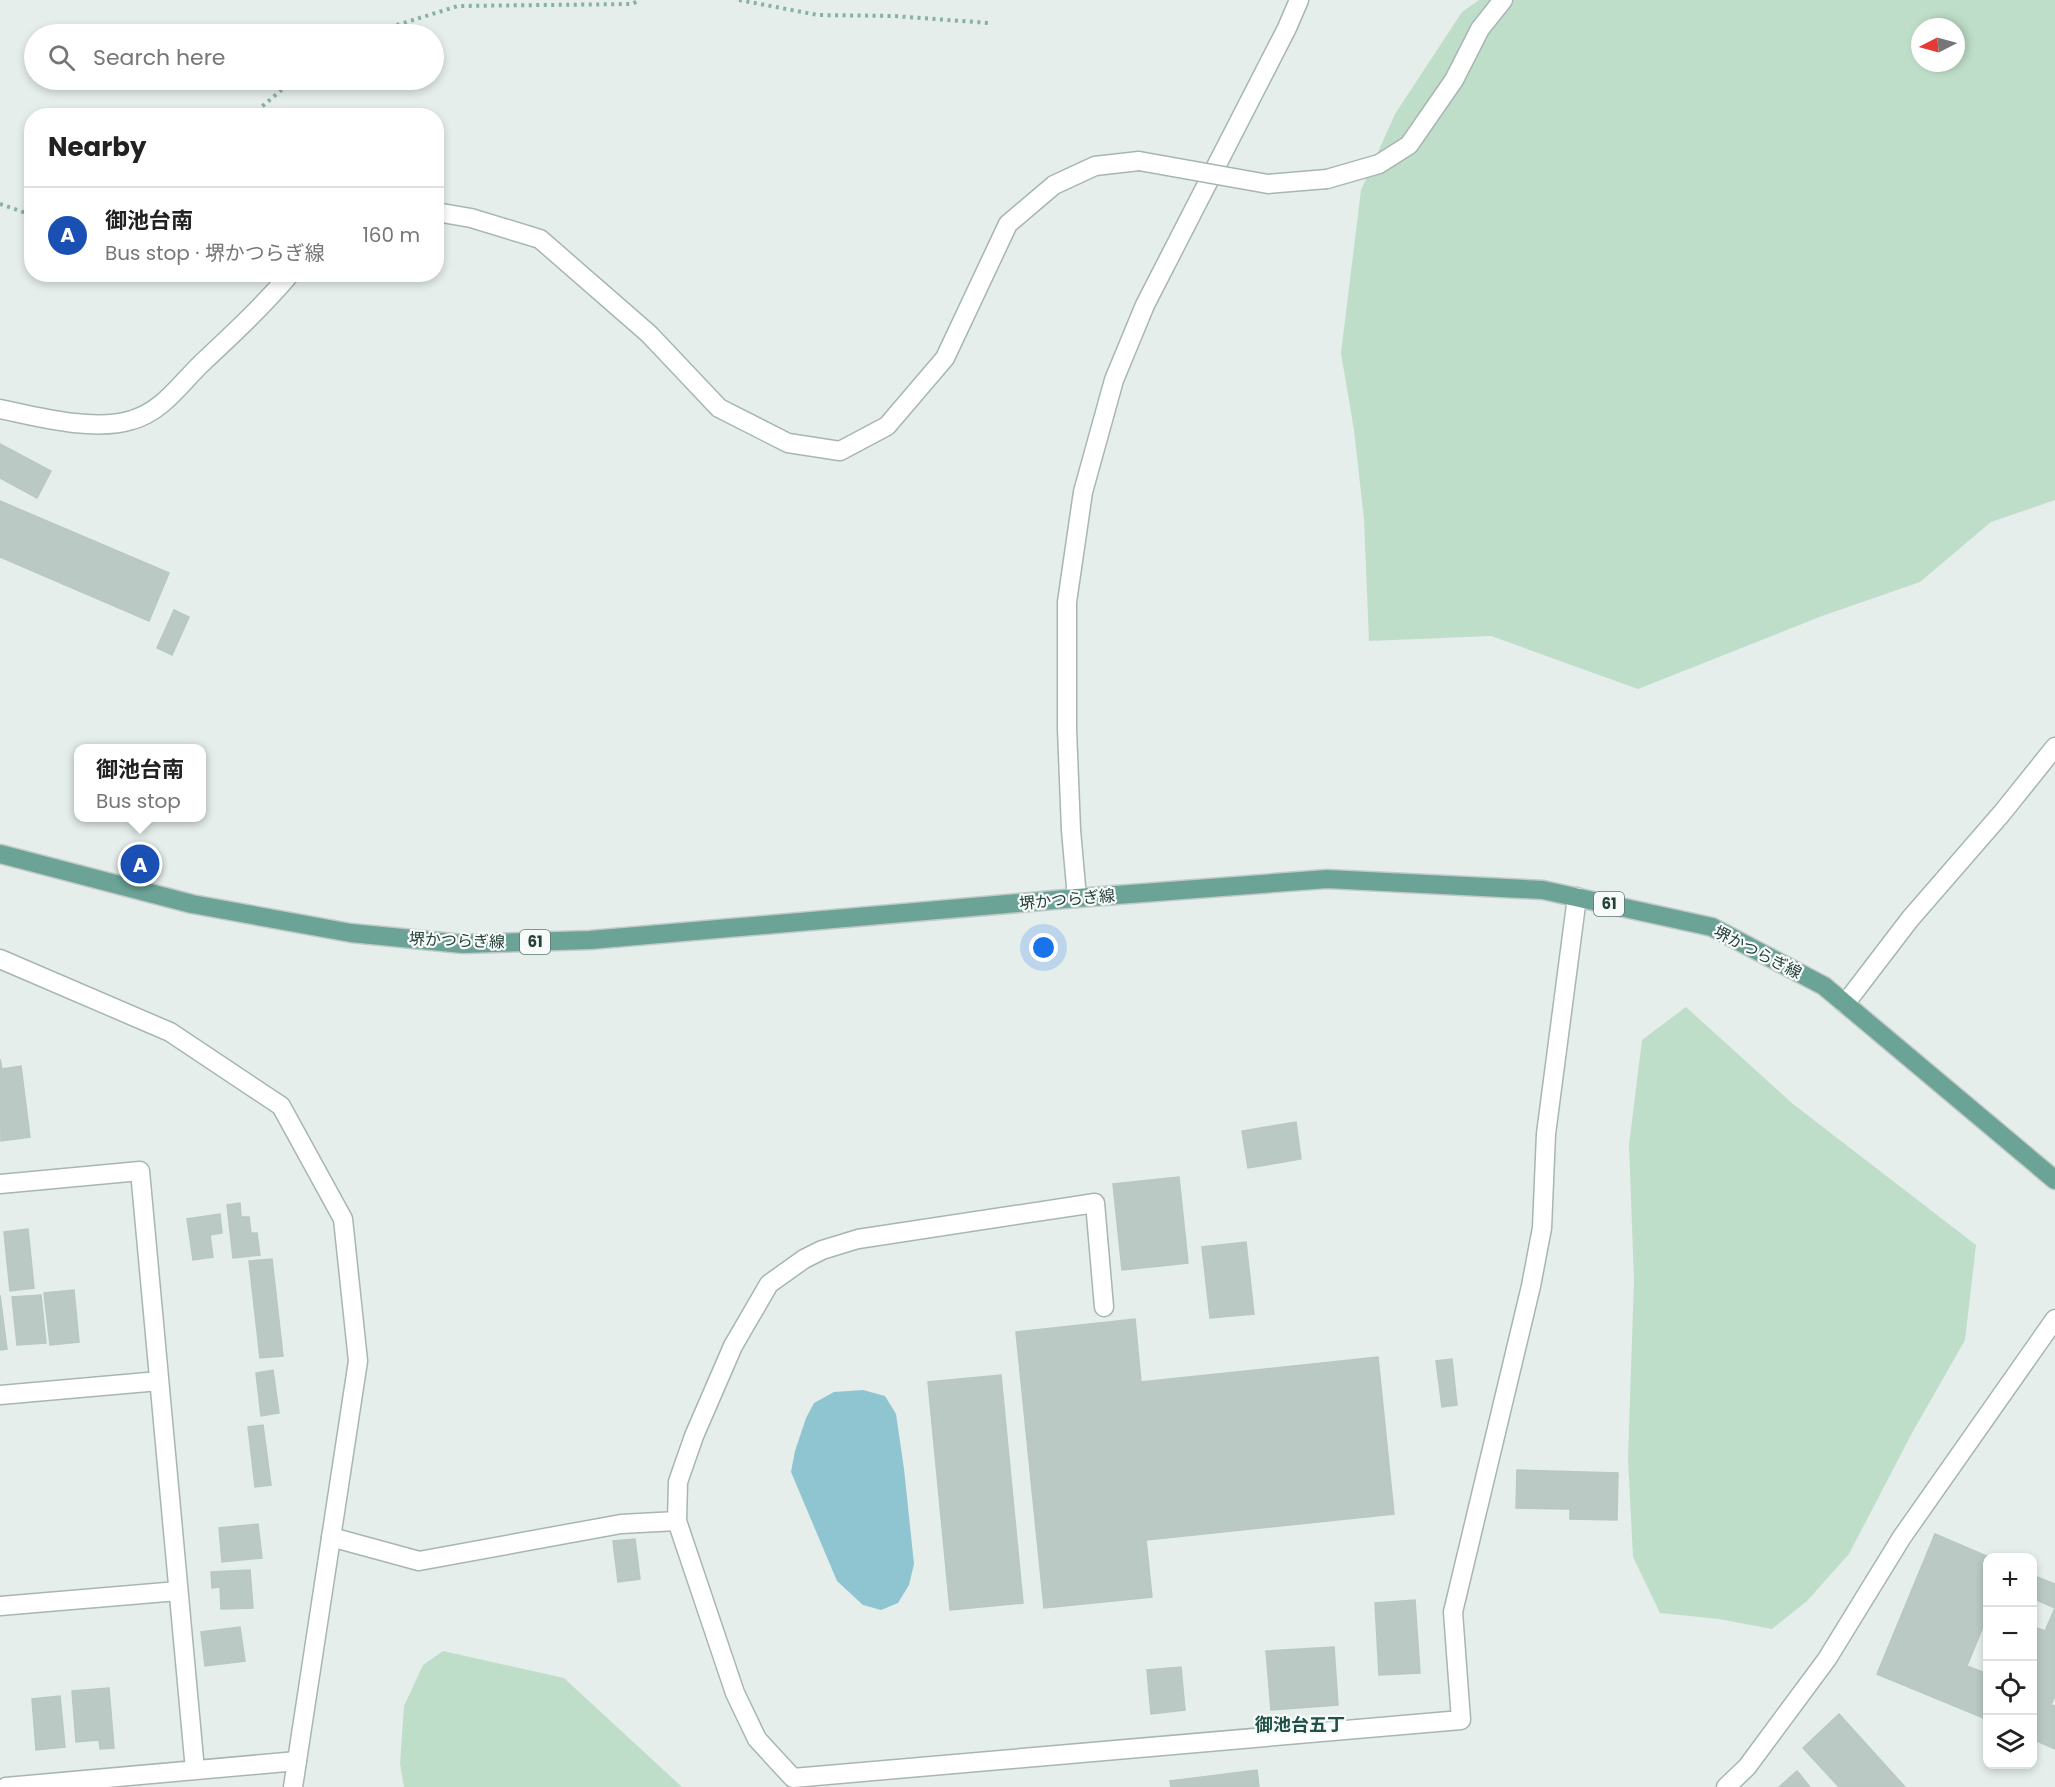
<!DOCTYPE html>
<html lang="en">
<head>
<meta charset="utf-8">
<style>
	body { margin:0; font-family:Poppins,"Noto Sans JP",sans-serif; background:#f2f2f2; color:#222 }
	.controls { position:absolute; right:18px; bottom:18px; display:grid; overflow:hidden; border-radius:12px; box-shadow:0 3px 9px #0003 }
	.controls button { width:54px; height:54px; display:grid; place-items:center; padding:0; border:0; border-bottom:2px solid #e0e0e0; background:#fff; color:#222; font:30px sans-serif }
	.compass { position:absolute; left:1911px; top:18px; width:54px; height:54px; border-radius:50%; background:#fff; box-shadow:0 3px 9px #0003; rotate:264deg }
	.you { position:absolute; left:1044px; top:948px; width:21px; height:21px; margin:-15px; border:4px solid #fff; border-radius:50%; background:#1a73e8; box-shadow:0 0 0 9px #1a73e833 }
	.badge { display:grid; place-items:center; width:39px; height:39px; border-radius:50%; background:#0b8043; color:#fff; font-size:20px; font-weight:700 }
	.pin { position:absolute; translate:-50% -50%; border:3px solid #fff; box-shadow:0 2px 6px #0006 }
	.popup { position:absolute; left:74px; top:744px; width:132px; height:78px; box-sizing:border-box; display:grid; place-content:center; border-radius:12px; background:#fff; filter:drop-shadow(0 2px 4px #0005); font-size:20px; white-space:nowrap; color:#767676 }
	.popup b { font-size:22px; color:#222 }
	.popup::after { content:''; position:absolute; left:50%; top:100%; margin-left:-12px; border:12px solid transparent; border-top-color:#fff }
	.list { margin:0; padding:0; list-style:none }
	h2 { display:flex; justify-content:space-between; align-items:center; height:78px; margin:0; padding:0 24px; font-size:26px }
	h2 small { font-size:20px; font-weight:400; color:#767676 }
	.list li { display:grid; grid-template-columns:39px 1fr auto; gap:18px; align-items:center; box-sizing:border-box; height:96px; padding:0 24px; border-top:2px solid #e0e0e0 }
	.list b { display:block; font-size:22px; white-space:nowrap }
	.list p { margin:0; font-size:20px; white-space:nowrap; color:#767676 }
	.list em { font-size:20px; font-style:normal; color:#767676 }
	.icon { flex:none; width:33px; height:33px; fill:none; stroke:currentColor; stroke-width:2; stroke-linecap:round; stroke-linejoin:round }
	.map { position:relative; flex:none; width:2055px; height:1787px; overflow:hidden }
	.search { position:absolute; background:#fff; box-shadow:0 3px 9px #0003; left:24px; top:24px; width:420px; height:66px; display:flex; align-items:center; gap:15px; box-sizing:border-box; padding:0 21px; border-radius:33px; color:#767676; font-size:22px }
	.panel { position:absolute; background:#fff; box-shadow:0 3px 9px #0003; left:24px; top:108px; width:420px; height:174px; border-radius:24px }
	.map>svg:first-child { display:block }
	.green { fill:#bfdec9; fill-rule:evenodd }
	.water { fill:#8fc5d1 }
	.building { fill:#bbc9c4; stroke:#b8c8c2; stroke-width:1.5 }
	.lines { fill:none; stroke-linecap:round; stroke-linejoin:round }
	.service-casing { stroke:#a7b6b2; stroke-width:21 }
	.minor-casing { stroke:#a7b6b2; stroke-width:21 }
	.tertiary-casing { stroke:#a7b6b2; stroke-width:21 }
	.primary-casing { stroke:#c2cac8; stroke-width:21 }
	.path { stroke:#87b1a5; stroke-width:4; stroke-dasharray:3 4.5; stroke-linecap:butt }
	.service { stroke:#fff; stroke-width:18 }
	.minor { stroke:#fff; stroke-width:18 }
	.tertiary { stroke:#fff; stroke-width:18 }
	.primary { stroke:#6ba396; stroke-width:18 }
	.service-bridge-casing { stroke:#a7b6b2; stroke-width:21; stroke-linecap:butt }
	.service-bridge { stroke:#fff; stroke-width:18 }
	.labels { text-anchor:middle; stroke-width:4.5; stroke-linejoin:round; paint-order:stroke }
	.shield { fill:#f6faf8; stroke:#637872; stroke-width:1.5 }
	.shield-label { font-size:15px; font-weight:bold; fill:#244039 }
	.street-label { font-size:16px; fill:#244039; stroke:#f6faf8 }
	.neighbourhood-label { font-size:18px; font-weight:bold; fill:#205248; stroke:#f6faf8 }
</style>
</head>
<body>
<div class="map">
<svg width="2055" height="1787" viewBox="0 0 2055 1787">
	<rect width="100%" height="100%" fill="#e5eeeb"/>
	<path class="green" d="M 1479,0 L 2055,0 L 2055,500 L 1991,522 L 1920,582 L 1822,616 L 1638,689 L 1491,636 L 1369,641 L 1364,519 L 1354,430 L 1341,353 L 1361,190 L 1395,114 L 1462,12 ZM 1920,27 L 1956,27 L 1956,63 L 1920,63 Z
		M 1686,1007 L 1793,1104 L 1976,1245 L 1965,1340 L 1912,1433 L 1849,1554 L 1807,1601 L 1772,1629 L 1719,1619 L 1660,1613 L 1633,1557 L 1628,1458 L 1634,1280 L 1629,1145 L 1642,1040 Z
		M 443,1651 L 564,1678 L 682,1787 L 404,1787 L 400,1764 L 404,1706 L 423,1665 Z"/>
	<path class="water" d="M 863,1390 L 885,1396 L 896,1414 L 904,1469 L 914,1564 L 909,1585 L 898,1603 L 881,1610 L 863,1605 L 837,1581 L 791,1472 L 795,1451 L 806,1418 L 814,1403 L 834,1392 Z"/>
	<path class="building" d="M 0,444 L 51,471 L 37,498 L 0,478 Z
		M 0,501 L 169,573 L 149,621 L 0,557 Z
		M 174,610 L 189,617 L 172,655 L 157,648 Z
		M 0,1059 L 2,1069 L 21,1066 L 30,1137 L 1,1141 Z
		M 1296,1122 L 1301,1159 L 1248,1168 L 1242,1131 Z
		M 1179,1177 L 1188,1263 L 1122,1270 L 1113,1184 Z
		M 240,1203 L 241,1217 L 249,1217 L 251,1233 L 257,1233 L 260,1255 L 233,1258 L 227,1205 Z
		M 220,1214 L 222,1233 L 210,1235 L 213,1257 L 193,1260 L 187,1219 Z
		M 28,1229 L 34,1288 L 10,1291 L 4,1232 Z
		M 1246,1242 L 1254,1314 L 1210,1318 L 1202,1247 Z
		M 272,1259 L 283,1356 L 260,1358 L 249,1261 Z
		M 74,1290 L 79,1342 L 50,1345 L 44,1293 Z
		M 0,1295 L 7,1349 L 0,1350 Z
		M 41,1295 L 46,1343 L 17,1345 L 12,1297 Z
		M 1135,1319 L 1141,1382 L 1378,1357 L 1394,1514 L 1146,1540 L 1152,1597 L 1044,1608 L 1016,1332 Z
		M 1452,1359 L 1457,1405 L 1442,1407 L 1436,1361 Z
		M 273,1370 L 279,1413 L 261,1416 L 256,1373 Z
		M 1001,1375 L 1023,1603 L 950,1610 L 928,1382 Z
		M 263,1425 L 271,1485 L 255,1487 L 248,1427 Z
		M 1517,1470 L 1618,1473 L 1617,1520 L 1570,1519 L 1570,1509 L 1516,1508 Z
		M 258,1524 L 262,1558 L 222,1562 L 219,1528 Z
		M 1935,1534 L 1991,1558 L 1988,1558 L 1988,1614 L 1967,1666 L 1988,1674 L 1988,1720 L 1877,1674 Z
		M 635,1539 L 640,1579 L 618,1582 L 613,1541 Z
		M 250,1570 L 253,1608 L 221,1609 L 220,1587 L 212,1588 L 211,1572 Z
		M 2032,1575 L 2055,1584 L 2055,1696 L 2051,1705 L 2055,1706 L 2055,1749 L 2032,1739 L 2032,1626 L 2045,1631 L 2055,1608 L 2032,1598 Z
		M 1415,1600 L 1420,1673 L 1379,1675 L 1375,1603 Z
		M 240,1627 L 245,1661 L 205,1666 L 201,1632 Z
		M 1334,1647 L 1338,1705 L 1271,1710 L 1266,1651 Z
		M 1181,1667 L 1185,1710 L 1151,1714 L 1147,1670 Z
		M 109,1688 L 114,1748 L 100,1749 L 99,1740 L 76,1742 L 72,1691 Z
		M 60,1696 L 65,1747 L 36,1750 L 32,1699 Z
		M 1839,1714 L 1905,1787 L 1839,1787 L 1803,1748 Z
		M 1257,1770 L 1259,1787 L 1171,1787 L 1170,1781 Z
		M 1797,1771 L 1810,1787 L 1779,1787 Z"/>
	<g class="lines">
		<g class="service-casing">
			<path id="service" d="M 1327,179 L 1379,164 L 1409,145 L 1454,80 L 1480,29 L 1503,0
				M 436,212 L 471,218 L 540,239 L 649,334 L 719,408 L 788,443 L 840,451 L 887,426 L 945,358 L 1008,224 L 1054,185 L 1095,166 L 1139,161
				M 0,409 C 38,417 94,432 132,420 C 163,411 180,384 202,363 C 233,334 263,306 290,274
				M 1845,1004 L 1910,919 L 2002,813 L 2055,747
				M 677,1521 L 678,1482 L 694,1436 L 733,1346 L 769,1284 L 804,1259 L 822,1250 L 858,1239 L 1095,1203 L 1104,1307
				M 331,1537 L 419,1561 L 621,1524 L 677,1521 L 735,1693 L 757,1739 L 793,1778 L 1461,1720 L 1453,1612 L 1531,1286 L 1542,1228 L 1546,1134 L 1577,897"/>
		</g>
		<g class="minor-casing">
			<path id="minor" d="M 0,1184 L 140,1171 L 195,1770
				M 0,1395 L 159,1381
				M 0,1606 L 178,1591
				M 6,1787 L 297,1761
				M 1726,1787 L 1747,1767 L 1827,1659 L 1902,1537 L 2055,1319"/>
		</g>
		<g class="tertiary-casing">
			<path id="tertiary" d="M 1077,898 L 1071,830 L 1067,729 L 1067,602 L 1083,492 L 1114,380 L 1145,305 L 1287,28 L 1299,0
				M 0,959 L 170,1032 L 281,1106 L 343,1219 L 358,1361 L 293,1787"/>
		</g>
		<g class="primary-casing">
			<path id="primary" d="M 0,854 L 192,904 L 351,933 L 463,944 L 590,940 L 1077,898 L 1327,879 L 1543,890 L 1712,927 L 1824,986 L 2055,1180"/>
		</g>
		<path class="path" d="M 739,0 L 818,15 L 894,16 L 989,23
			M 368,34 L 458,6 L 632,4 L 640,0
			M 251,116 L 293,80
			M 0,204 L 32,215"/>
		<use href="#service" class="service"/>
		<use href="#minor" class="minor"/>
		<use href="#tertiary" class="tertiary"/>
		<use href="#primary" class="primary"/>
		<g class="service-bridge-casing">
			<path id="service-bridge" d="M 1139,161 L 1268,184 L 1327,179"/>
		</g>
		<use href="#service-bridge" class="service-bridge"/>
	</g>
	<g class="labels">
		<g class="shield">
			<rect x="1594" y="892" width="30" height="24" rx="4.5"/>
			<rect x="520" y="930" width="30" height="24" rx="4.5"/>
		</g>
		<g class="shield-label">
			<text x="1609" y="909">61</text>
			<text x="535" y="947">61</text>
		</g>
		<g class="street-label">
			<text transform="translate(1067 899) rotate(-5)" y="6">堺かつらぎ線</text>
			<text transform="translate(457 940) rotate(2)" y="6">堺かつらぎ線</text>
			<text transform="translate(1758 952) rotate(27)" y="6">堺かつらぎ線</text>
		</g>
		<g class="neighbourhood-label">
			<text x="1300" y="1731">御池台五丁</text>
		</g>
	</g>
</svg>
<div class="controls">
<button>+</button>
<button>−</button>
<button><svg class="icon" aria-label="locate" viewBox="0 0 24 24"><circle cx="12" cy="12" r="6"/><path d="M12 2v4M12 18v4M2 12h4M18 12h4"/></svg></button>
<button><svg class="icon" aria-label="layers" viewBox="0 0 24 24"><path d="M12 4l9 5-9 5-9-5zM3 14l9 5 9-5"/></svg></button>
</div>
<svg class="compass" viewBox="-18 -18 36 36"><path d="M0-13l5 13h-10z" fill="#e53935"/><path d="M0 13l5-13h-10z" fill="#767676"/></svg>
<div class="you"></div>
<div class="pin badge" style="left:140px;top:864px;background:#1a4fb4">A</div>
<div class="popup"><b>御池台南</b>Bus stop</div>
<div class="search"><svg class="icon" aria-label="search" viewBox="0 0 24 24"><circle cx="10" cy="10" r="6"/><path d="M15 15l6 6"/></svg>Search here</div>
<section class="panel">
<h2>Nearby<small></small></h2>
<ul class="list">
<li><span class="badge" style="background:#1a4fb4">A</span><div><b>御池台南</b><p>Bus stop · 堺かつらぎ線</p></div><em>160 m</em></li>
</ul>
</section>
</div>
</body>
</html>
